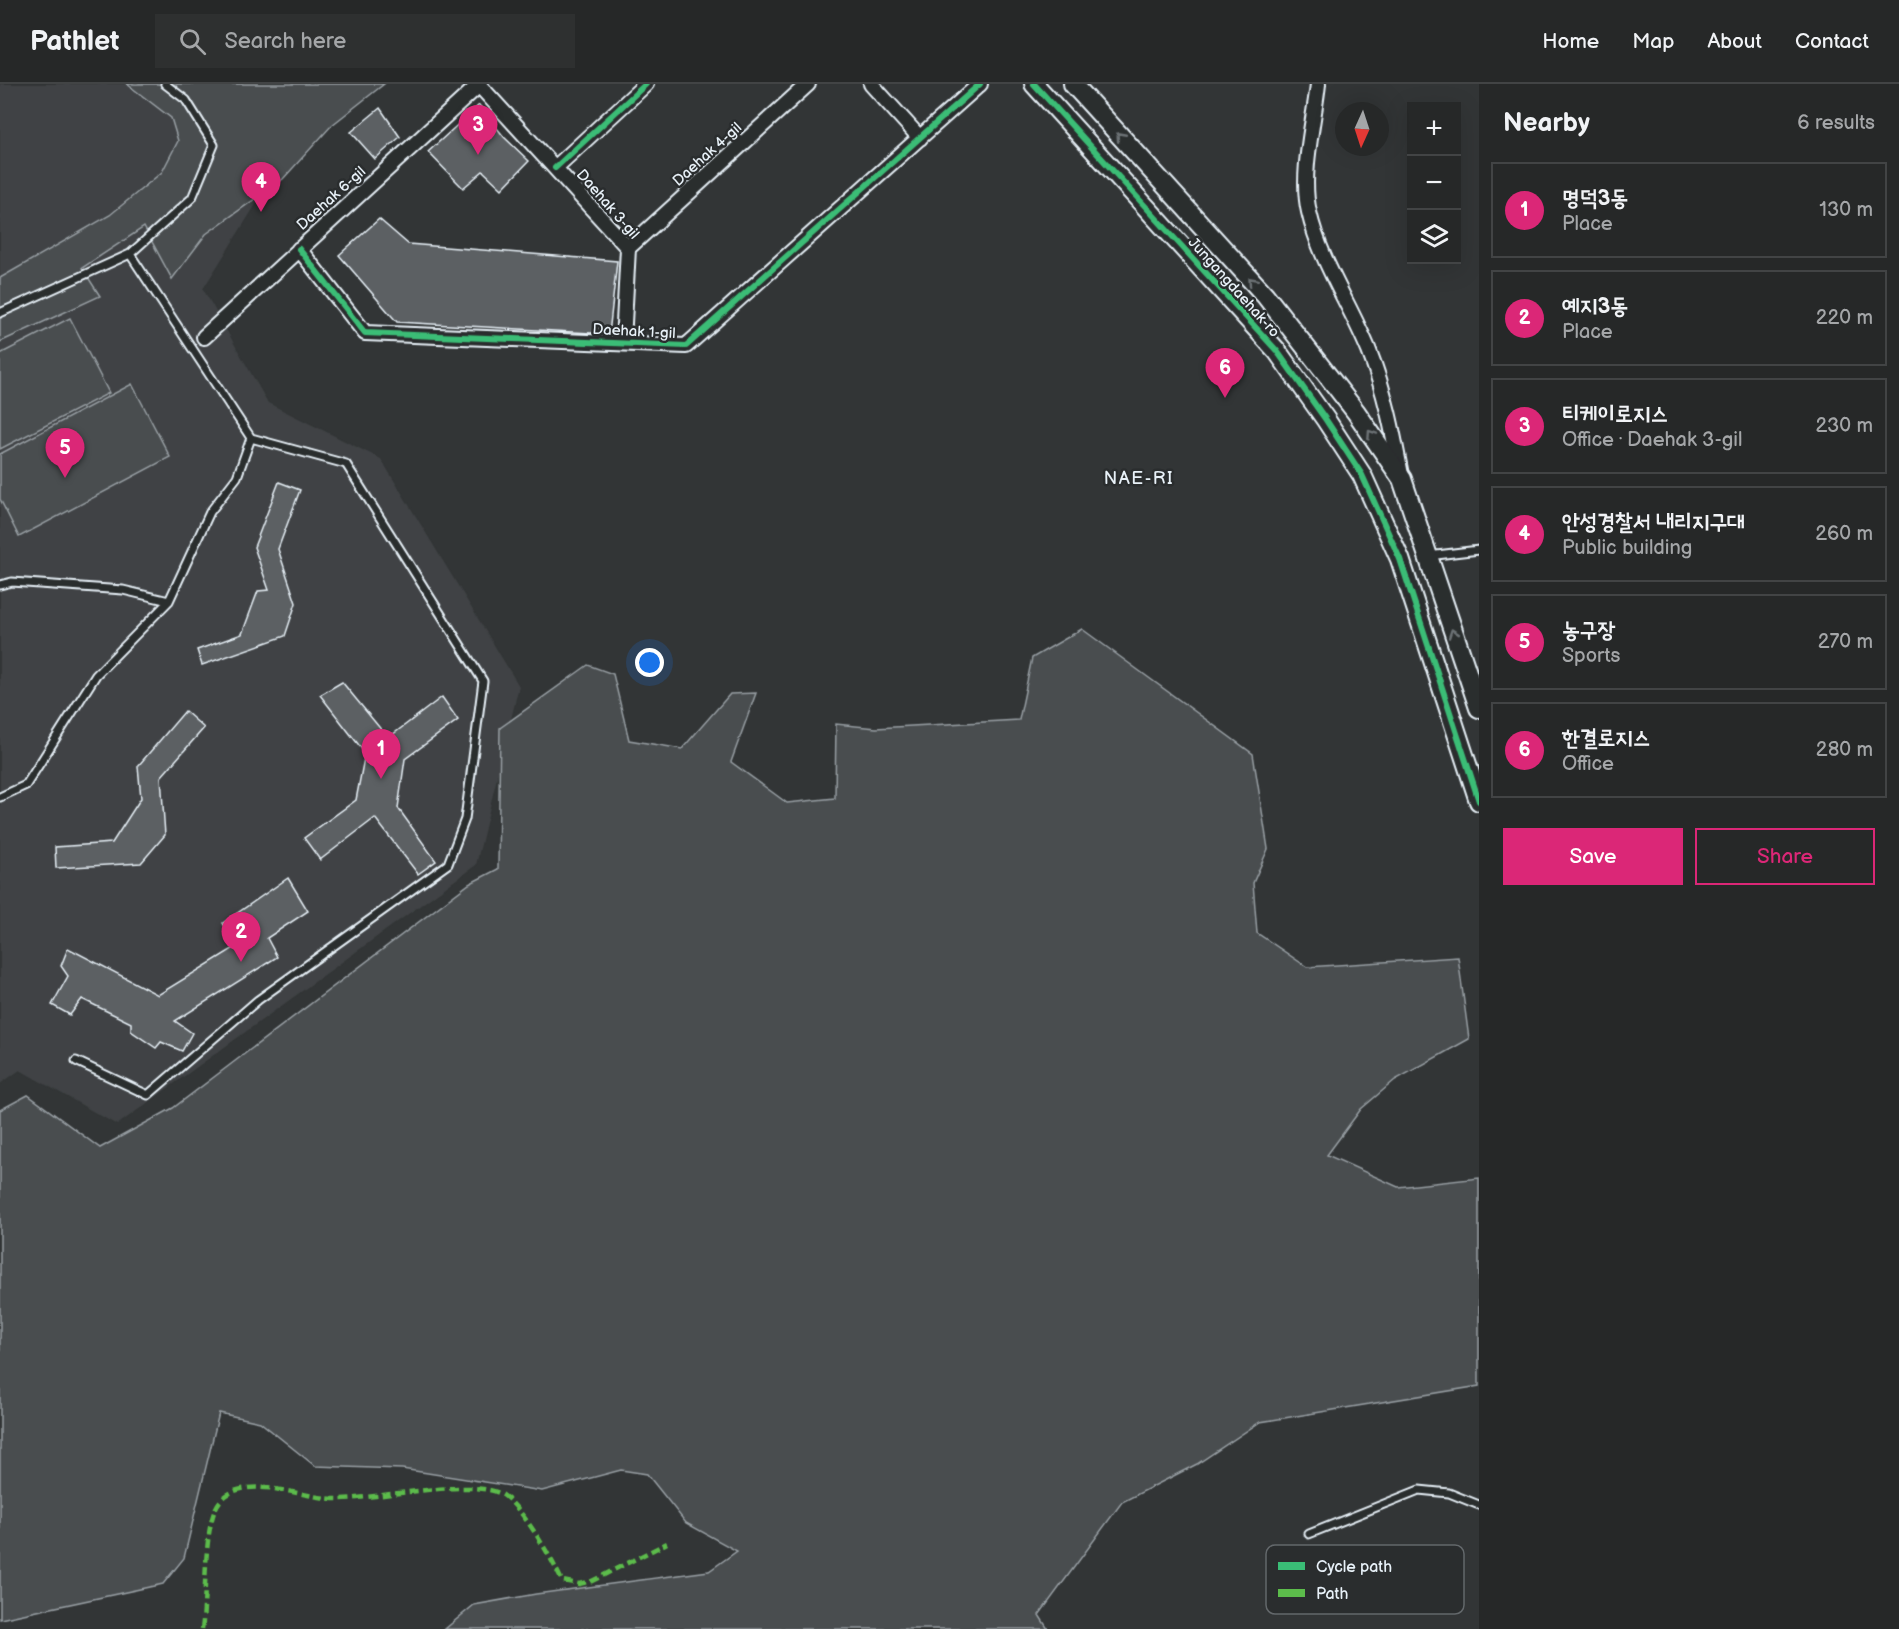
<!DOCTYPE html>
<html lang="en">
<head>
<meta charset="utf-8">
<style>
	body { margin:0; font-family:"Balsamiq Sans","Poor Story",sans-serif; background:#2e3030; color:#f1f3f6 }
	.controls { position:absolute; right:18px; top:18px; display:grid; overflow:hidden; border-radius:0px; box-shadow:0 6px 24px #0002 }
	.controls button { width:54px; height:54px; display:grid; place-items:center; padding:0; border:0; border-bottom:2px solid #424445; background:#262828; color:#f1f3f6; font:30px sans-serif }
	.compass { position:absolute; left:1335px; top:18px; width:54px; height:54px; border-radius:50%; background:#262828; box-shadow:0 6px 24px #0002; rotate:183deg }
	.you { position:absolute; left:650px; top:579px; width:21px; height:21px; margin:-15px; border:4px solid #fff; border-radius:50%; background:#1a73e8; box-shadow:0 0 0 9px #1a73e833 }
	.badge { display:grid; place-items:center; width:39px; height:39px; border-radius:50%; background:#db2777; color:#fff; font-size:20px; font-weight:700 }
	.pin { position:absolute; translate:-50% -50px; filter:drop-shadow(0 2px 3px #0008) }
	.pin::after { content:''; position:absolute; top:32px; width:21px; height:18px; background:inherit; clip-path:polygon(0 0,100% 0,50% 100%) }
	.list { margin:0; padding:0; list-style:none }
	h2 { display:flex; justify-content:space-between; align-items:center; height:78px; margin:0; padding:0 24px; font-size:26px }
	h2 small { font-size:20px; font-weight:400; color:#a4a6a8 }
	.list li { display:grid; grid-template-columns:39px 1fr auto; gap:18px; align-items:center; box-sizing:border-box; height:96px; margin:0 12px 12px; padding:0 12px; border:2px solid #424445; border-radius:0px }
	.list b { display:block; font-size:22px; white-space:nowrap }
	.list p { margin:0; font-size:20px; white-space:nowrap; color:#a4a6a8 }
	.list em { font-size:20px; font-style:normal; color:#a4a6a8 }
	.actions { display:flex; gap:12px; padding:18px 24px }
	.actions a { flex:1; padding:14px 0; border:2px solid #db2777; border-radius:0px; text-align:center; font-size:21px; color:#db2777 }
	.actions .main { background:#db2777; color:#fff }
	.icon { flex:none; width:33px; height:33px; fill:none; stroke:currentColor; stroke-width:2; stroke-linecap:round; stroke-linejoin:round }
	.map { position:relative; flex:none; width:1479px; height:1545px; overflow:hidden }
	header { display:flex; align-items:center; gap:36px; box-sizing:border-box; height:84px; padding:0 30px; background:#262828; border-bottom:2px solid #424445 }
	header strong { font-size:28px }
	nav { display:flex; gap:33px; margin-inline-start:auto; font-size:21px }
	.search { width:420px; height:54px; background:#2e3030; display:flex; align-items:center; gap:15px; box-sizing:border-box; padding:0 21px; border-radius:0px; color:#a4a6a8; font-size:22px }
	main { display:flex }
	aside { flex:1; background:#262828 }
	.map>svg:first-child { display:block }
	.built { fill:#3f4244 }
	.green { fill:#494d4f; stroke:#989fa4; stroke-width:1.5 }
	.building { fill:#5c6063; stroke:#e8f1f8; stroke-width:1.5 }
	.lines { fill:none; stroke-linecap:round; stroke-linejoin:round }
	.lane-casing { stroke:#e8f1f8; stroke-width:11 }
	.street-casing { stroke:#e8f1f8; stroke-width:18 }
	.secondary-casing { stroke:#e8f1f8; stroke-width:22 }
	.lane { stroke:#2a2d2e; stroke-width:7 }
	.street { stroke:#2a2d2e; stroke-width:14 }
	.secondary { stroke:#2a2d2e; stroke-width:18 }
	.quiet { stroke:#5cbc4b; stroke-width:4.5; stroke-dasharray:9 4.5; stroke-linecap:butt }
	.cycleway-casing { stroke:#2a2d2e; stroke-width:10 }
	.cycleway { stroke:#3abd76; stroke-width:6 }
	.oneway { stroke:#6c7275 }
	.labels { text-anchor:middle; stroke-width:5; stroke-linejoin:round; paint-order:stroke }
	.street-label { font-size:15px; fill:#e8f1f8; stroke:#2a2d2e }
	.quarter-label { font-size:18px; letter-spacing:1.5px; fill:#e8f1f8; stroke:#2a2d2e }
	.key { fill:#2a2d2e; stroke:#63686b; stroke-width:1.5 }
	.key-label { font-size:16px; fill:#e8f1f8 }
</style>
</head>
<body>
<header>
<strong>Pathlet</strong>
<div class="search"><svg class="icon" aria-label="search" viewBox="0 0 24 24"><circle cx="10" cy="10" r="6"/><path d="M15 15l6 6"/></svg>Search here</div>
<nav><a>Home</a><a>Map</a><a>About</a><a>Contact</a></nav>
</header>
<main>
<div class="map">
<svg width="1479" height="1545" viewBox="0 0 1479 1545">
	<rect width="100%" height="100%" fill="#323536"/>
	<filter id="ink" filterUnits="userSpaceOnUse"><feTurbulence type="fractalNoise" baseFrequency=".0167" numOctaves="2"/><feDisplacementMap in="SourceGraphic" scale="12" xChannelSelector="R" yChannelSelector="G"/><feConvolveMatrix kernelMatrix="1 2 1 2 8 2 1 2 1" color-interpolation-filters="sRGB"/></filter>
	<g filter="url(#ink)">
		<path class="built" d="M 0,0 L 191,0 L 240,39 L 260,114 L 203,205 L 268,319 L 381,375 L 519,602 L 476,781 L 117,1041 L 20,986 L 0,1000 Z"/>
		<path class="green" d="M 127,0 L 384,0 L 332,41 L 283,95 L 206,150 L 172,195 L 144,143 L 82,184 L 100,212 L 0,258 L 0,194 L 110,131 L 162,88 L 178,57 L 171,34 Z
			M 70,234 L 109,309 L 0,365 L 0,270 Z
			M 132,300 L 170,373 L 19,453 L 0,415 L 0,370 Z
			M 1082,545 L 1253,670 L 1268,765 L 1253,799 L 1257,849 L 1307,883 L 1458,873 L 1469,955 L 1395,996 L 1361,1025 L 1327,1071 L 1398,1103 L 1479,1094 L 1479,1302 L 1260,1338 L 1197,1380 L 1122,1418 L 1039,1531 L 1048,1545 L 445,1545 L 474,1521 L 536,1510 L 709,1487 L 737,1467 L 686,1439 L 647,1390 L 621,1386 L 542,1407 L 402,1385 L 315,1382 L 260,1338 L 219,1329 L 184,1474 L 163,1500 L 0,1535 L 0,1026 L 28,1011 L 100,1064 L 173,1024 L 469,800 L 498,785 L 500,644 L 588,581 L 613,590 L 629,656 L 682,665 L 730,610 L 756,609 L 731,678 L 787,719 L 835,714 L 836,640 L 876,644 L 1019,636 L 1032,574 Z"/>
		<path class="building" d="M 479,21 L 504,53 L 529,77 L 502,105 L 483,87 L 463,104 L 428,68 Z
			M 380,24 L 400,53 L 375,75 L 351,48 Z
			M 379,135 L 408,160 L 617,177 L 609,250 L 397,238 L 339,171 Z
			M 279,398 L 300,406 L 278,465 L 296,519 L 285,552 L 202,581 L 197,566 L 242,550 L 258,507 L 269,506 L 254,463 Z
			M 342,598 L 388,654 L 442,613 L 458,636 L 405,675 L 398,724 L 436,777 L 418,790 L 375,734 L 320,776 L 304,754 L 356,716 L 365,669 L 320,611 Z
			M 185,627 L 204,644 L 161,693 L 165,751 L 141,779 L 56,784 L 55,763 L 112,759 L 141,714 L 138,682 Z
			M 288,794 L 308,827 L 267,854 L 277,873 L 175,937 L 192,949 L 182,967 L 161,958 L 156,964 L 131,947 L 131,939 L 82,915 L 70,931 L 52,921 L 68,892 L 61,882 L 68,864 L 158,911 L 236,863 L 223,839 Z"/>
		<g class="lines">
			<g class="lane-casing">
				<path id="lane" d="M 130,170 L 192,114 L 214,61 L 186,16 L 165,0
					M 0,229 L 130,170 L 251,354 L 346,380 L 483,597 L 465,735 L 448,780 L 258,916 L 148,1011 L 76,977
					M 1428,472 L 1479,466
					M 0,501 L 12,498 L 123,506 L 169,517
					M 0,713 L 26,701 L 96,591 L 169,517 L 210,428 L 237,393 L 251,354
					M 1309,1450 L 1419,1406 L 1449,1409 L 1479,1421"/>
			</g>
			<g class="street-casing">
				<path id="street" d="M 478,0 L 628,164 L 623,258
					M 871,0 L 920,54
					M 1318,0 C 1314,38 1300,90 1309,128 C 1320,177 1350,220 1369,267 C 1385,307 1393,348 1401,391
					M 555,84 L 646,0
					M 628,164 L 808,0
					M 299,165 L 365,249 L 686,262 L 980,0
					M 204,253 L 480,0"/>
			</g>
			<g class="secondary-casing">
				<path id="secondary" d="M 1034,0 L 1277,267 L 1326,336 L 1362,391 L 1400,475 L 1479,717
					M 1073,0 L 1265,211 L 1356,328 L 1402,395 L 1479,624"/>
			</g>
			<use href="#lane" class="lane"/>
			<use href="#street" class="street"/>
			<use href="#secondary" class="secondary"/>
			<path class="quiet" d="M 202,1545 C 207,1514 202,1436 221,1416 C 248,1388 306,1416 340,1415 C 375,1415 475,1393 503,1411 C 524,1426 551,1473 562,1497 L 579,1500 L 592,1497 L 667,1459"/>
			<g class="cycleway-casing">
				<path id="cycleway" d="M 1034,0 L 1277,267 L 1326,336 L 1362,391 L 1400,475 L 1479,717
					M 555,84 L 646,0
					M 299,165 L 365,249 L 686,262 L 980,0"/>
			</g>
			<use href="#cycleway" class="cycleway"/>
		</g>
		<defs><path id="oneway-chevron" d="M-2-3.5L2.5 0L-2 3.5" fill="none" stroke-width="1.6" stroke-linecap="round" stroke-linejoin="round" transform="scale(1.5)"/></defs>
		<g class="oneway">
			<use href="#oneway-chevron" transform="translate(1120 52) rotate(-132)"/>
			<use href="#oneway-chevron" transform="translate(1252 197) rotate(-132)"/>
			<use href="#oneway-chevron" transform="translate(1371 350) rotate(-124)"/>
			<use href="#oneway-chevron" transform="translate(1453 549) rotate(-109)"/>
		</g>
	</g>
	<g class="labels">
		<g class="street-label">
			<text transform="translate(707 70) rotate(-42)" y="5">Daehak 4-gil</text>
			<text transform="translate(331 114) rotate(-42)" y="5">Daehak 6-gil</text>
			<text transform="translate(608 120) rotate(49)" y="5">Daehak 3-gil</text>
			<text transform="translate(1234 203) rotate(48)" y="5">Jungangdaehak-ro</text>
			<text transform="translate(634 247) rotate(3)" y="5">Daehak 1-gil</text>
		</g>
		<g class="quarter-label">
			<text x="1139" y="400">NAE-RI</text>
		</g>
	</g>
	<rect x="1266" y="1461" width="198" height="69" rx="9" class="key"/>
	<rect x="1278" y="1478" width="27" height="8" fill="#3abd76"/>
	<rect x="1278" y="1505" width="27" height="8" fill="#5cbc4b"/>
	<g class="key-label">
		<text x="1316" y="1488">Cycle path</text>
		<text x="1316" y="1515">Path</text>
	</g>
</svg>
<div class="controls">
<button>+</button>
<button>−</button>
<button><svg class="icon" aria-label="layers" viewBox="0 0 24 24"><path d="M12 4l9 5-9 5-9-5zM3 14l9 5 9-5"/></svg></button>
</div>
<svg class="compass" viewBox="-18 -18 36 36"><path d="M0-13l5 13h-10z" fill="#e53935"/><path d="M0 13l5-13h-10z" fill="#a4a6a8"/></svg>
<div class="you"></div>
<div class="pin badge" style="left:381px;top:695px">1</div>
<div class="pin badge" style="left:241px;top:878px">2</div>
<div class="pin badge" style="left:478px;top:71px">3</div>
<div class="pin badge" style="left:261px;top:128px">4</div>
<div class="pin badge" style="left:65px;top:394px">5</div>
<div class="pin badge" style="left:1225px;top:314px">6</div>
</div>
<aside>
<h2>Nearby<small>6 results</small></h2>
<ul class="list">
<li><span class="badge">1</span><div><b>명덕3동</b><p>Place</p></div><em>130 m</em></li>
<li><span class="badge">2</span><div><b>예지3동</b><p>Place</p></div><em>220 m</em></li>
<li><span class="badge">3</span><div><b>티케이로지스</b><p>Office · Daehak 3-gil</p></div><em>230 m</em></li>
<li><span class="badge">4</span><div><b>안성경찰서 내리지구대</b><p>Public building</p></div><em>260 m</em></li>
<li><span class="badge">5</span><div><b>농구장</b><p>Sports</p></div><em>270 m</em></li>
<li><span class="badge">6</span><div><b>한결로지스</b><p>Office</p></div><em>280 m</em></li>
</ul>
<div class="actions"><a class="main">Save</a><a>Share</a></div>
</aside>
</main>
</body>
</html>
